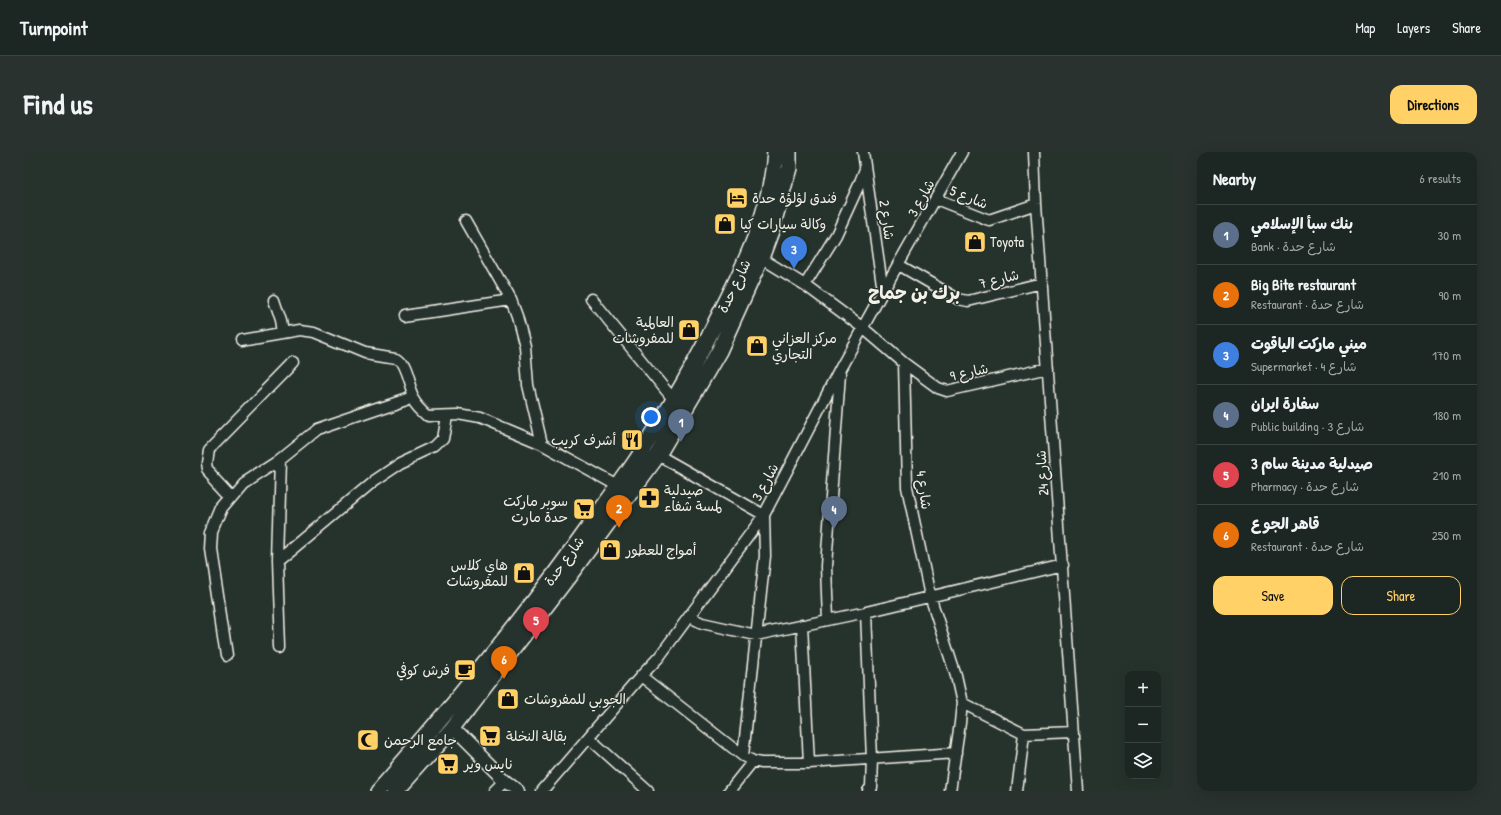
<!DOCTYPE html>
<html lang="en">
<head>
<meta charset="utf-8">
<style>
	body { margin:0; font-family:"Patrick Hand","Playpen Sans Arabic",sans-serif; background:#29322f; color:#f1f3f6 }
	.controls { position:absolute; right:12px; bottom:12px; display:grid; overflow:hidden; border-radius:8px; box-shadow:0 4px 16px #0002 }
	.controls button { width:36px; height:36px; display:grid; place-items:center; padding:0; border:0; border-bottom:1px solid #3a4340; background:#1c2622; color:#f1f3f6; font:20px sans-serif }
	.you { position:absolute; left:627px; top:265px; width:14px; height:14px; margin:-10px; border:3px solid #fff; border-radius:50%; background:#1a73e8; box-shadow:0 0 0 6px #1a73e833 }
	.badge { display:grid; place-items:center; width:26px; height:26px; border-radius:50%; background:#ffd166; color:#fff; font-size:13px; font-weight:700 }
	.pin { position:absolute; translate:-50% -33px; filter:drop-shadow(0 1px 2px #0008) }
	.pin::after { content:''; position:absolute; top:21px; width:14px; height:12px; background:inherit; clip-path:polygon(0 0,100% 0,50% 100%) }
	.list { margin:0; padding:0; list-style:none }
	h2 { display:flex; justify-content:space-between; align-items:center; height:52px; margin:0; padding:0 16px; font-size:17px }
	h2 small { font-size:13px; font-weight:400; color:#a0a5a5 }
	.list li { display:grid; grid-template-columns:26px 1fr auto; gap:12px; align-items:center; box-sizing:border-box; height:60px; padding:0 16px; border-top:1px solid #3a4340 }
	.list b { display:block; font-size:15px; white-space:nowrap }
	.list p { margin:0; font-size:13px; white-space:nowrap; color:#a0a5a5 }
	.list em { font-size:13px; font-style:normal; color:#a0a5a5 }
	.actions { display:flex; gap:8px; padding:12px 16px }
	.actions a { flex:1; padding:9px 0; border:1px solid #ffd166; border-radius:12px; text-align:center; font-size:14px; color:#ffd166 }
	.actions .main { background:#ffd166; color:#111 }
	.icon { flex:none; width:22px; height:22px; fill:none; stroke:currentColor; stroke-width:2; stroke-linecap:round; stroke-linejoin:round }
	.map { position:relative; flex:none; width:1149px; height:639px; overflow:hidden; border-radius:12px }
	header { display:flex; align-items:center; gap:24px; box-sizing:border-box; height:56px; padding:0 20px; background:#1c2622; border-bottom:1px solid #3a4340 }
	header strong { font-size:19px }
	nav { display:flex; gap:22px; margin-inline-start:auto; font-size:14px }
	.intro { display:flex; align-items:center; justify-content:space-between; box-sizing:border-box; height:96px; padding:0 24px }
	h1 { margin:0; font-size:28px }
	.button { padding:10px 18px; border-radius:12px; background:#ffd166; color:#111; font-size:14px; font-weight:700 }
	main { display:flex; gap:24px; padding:0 24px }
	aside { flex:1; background:#1c2622; border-radius:12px; box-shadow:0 4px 16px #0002 }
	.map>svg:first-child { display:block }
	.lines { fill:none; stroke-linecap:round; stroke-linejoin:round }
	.minor-casing { stroke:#f4f1e8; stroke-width:13 }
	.tertiary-casing { stroke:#f4f1e8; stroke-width:15 }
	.primary-casing { stroke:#f4f1e8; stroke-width:18 }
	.minor { stroke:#26332d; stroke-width:10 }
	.tertiary { stroke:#26332d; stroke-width:12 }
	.primary { stroke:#26332d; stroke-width:15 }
	.labels { text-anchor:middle; stroke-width:3; stroke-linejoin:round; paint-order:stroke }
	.street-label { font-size:14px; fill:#f4f1e8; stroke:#26332d }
	.poi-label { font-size:14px; fill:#f4f1e8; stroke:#26332d; text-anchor:start }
	.district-label { font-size:18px; font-weight:bold; fill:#f4f1e8; stroke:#26332d }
</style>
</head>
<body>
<header>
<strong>Turnpoint</strong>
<nav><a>Map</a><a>Layers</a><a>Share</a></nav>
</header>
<div class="intro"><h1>Find us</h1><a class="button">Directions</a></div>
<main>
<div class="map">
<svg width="1149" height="639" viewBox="0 0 1149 639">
	<rect width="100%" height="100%" fill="#26332d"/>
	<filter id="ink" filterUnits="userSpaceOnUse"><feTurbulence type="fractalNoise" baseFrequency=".025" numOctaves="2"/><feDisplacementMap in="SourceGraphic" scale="8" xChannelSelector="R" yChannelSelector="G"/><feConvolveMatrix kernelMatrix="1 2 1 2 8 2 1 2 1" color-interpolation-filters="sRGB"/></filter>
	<g filter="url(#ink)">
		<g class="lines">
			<g class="minor-casing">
				<path id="minor" d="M 839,0 L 859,139
					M 1010,0 L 1012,52 L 1054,639
					M 912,47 L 965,68 L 1012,52
					M 442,69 L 487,148 L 493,164 L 501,194 L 504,233 L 518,292
					M 737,106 L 781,133 L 839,176 L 880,211 L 883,335 L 906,444 L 932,524 L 938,551 L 936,571 L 926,639
					M 875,113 L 934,147 L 944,149 L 1018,131
					M 781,133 L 812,83 L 834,35 L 841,17
					M 567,147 L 649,247
					M 250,148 L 257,169 L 259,180
					M 381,164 L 487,148
					M 218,188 L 275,178 L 290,180 L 341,201 L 371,206 C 382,212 383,235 390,246 C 394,253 399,258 405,263 L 434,262 L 456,266 L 518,292 L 594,334
					M 880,211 L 914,236 L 923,239 L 1024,216
					M 634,303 L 740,363 L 741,404 L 719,604
					M 256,307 L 253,410 L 256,496
					M 208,344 L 183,317 L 182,311 L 184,298 L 269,211
					M 253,410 L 350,329 L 377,311 L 411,295 L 419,287 L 423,263
					M 842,460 L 848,607 L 847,635 L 844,639
					M 666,465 L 678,471 L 732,483 L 842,460 L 1039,413
					M 804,468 L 802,414 L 816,222
					M 778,473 L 785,611
					M 203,503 L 187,397 L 188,380 L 198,356 L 219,331 L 256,307 L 292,278 L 389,245
					M 617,524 L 719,604 L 729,609 L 737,611 L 785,611 L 932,601
					M 938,551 L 1000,582 L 1050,580
					M 565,586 L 624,639
					M 471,639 L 481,629
					M 518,639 L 617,524 L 635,505 L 740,363 L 816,217 L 859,139 L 938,0
					M 705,639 L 729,609
					M 993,639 L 1000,582"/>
			</g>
			<g class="tertiary-casing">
				<path id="tertiary" d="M 428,576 L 481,629 L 494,639"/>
			</g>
			<g class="primary-casing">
				<path id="primary" d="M 353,639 C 431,551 505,460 573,364 C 589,341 606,319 621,295 C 648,253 674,207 696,162 C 722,111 747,58 751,0
					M 372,639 L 428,576 L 544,425 L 634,303 L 695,199 L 737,106 L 747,79 L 765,16 L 765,0"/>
			</g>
			<use href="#minor" class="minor"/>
			<use href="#tertiary" class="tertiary"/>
			<use href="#primary" class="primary"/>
		</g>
	</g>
	<defs>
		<g id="hotel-square" transform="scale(1.15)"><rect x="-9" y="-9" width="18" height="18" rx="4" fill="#ffd166" stroke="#26332d"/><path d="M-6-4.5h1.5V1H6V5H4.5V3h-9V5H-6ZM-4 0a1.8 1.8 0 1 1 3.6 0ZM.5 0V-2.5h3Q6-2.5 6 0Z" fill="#111"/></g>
		<g id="shop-square" transform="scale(1.15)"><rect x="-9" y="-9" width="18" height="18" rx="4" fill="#ffd166" stroke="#26332d"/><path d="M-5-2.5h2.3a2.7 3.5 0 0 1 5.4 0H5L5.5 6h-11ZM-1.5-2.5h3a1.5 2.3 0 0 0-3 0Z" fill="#111"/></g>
		<g id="restaurant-square" transform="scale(1.15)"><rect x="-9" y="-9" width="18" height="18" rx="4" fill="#ffd166" stroke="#26332d"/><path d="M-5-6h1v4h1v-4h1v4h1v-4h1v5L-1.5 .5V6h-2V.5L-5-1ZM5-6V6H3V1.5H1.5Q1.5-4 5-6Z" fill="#111"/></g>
		<g id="pharmacy-square" transform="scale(1.15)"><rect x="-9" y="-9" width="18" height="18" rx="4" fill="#ffd166" stroke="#26332d"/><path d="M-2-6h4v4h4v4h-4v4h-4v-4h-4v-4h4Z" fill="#111"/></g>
		<g id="supermarket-square" transform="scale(1.15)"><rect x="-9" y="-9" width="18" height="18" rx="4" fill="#ffd166" stroke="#26332d"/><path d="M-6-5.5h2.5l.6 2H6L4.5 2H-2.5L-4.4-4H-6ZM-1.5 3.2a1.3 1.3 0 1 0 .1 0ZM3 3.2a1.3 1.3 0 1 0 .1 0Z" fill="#111"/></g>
		<g id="cafe-square" transform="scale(1.15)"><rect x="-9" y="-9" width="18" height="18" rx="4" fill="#ffd166" stroke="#26332d"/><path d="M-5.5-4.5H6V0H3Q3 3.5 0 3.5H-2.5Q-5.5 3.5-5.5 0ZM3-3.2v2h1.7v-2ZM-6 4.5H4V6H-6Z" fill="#111"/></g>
		<g id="mosque-square" transform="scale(1.15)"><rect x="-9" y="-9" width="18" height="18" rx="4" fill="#ffd166" stroke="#26332d"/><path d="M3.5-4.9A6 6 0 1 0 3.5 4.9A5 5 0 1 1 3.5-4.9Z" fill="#111"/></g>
	</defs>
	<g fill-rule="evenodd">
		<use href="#hotel-square" x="713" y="46"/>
		<use href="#shop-square" x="701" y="72"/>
		<use href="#shop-square" x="951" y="90"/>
		<use href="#shop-square" x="665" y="178"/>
		<use href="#shop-square" x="733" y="194"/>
		<use href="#restaurant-square" x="608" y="288"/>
		<use href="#pharmacy-square" x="625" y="346"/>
		<use href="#supermarket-square" x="560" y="357"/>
		<use href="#shop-square" x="586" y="398"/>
		<use href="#shop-square" x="500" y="421"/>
		<use href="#cafe-square" x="441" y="518"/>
		<use href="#shop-square" x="484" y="547"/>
		<use href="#supermarket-square" x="466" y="584"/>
		<use href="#mosque-square" x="344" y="588"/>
		<use href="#supermarket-square" x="424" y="612"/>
	</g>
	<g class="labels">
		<g class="street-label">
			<text transform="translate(945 45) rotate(22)" y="5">شارع 5</text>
			<text transform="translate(897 46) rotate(-61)" y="5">شارع 3</text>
			<text transform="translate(863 68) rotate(82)" y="5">شارع 2</text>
			<text transform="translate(975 127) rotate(-14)" y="5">شارع 7</text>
			<text transform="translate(710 134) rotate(-64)" y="5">شارع حدة</text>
			<text transform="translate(945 220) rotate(-13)" y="5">شارع 9</text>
			<text transform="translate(1018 321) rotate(-94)" y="5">شارع 24</text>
			<text transform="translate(741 330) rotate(-62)" y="5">شارع 3</text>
			<text transform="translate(900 338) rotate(82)" y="5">شارع 4</text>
			<text transform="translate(540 409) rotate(-54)" y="5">شارع حدة</text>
		</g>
		<g class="poi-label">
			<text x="728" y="51">فندق لؤلؤة حدة</text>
			<text x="716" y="77">وكالة سيارات كيا</text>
			<text x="966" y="95">Toyota</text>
			<text x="650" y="175" text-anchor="end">العالمية<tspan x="650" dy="16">للمفروشات</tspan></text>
			<text x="748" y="191">مركز العزاني<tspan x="748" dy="16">التجاري</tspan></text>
			<text x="592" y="293" text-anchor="end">أشرف كريب</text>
			<text x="640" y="343">صيدلية<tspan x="640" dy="16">لمسة شفاء</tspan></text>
			<text x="544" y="354" text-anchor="end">سوبر ماركت<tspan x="544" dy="16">حدة مارت</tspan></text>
			<text x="602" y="403">أمواج للعطور</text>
			<text x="484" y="418" text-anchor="end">هاي كلاس<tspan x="484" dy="16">للمفروشات</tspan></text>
			<text x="426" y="523" text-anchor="end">فرش كوفي</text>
			<text x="500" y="552">الجوبي للمفروشات</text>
			<text x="482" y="589">بقالة النخلة</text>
			<text x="360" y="593">جامع الرحمن</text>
			<text x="440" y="617">نايس وير</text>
		</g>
		<g class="district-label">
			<text x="890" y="147">برك بن جماح</text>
		</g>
	</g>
</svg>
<div class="controls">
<button>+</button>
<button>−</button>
<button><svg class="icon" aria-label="layers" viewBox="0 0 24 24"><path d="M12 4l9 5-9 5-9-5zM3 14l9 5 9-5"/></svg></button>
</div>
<div class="you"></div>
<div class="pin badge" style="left:657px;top:290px;background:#5c6f8a">1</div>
<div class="pin badge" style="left:595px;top:376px;background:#e8710a">2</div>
<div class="pin badge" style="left:770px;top:117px;background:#3f7fe0">3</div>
<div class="pin badge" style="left:810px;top:377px;background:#5c6f8a">4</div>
<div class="pin badge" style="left:512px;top:488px;background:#e0444e">5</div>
<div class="pin badge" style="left:480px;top:527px;background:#e8710a">6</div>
</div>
<aside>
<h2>Nearby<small>6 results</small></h2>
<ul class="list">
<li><span class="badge" style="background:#5c6f8a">1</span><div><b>بنك سبأ الإسلامي</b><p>Bank · شارع حدة</p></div><em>30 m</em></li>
<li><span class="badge" style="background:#e8710a">2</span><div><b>Big Bite restaurant</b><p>Restaurant · شارع حدة</p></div><em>90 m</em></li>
<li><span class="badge" style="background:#3f7fe0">3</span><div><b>ميني ماركت الياقوت</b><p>Supermarket · شارع 4</p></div><em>170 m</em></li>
<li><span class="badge" style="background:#5c6f8a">4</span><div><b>سفارة ايران</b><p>Public building · شارع 3</p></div><em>180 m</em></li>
<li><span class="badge" style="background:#e0444e">5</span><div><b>صيدلية مدينة سام 3</b><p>Pharmacy · شارع حدة</p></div><em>210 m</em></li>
<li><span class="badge" style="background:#e8710a">6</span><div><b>قاهر الجوع</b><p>Restaurant · شارع حدة</p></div><em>250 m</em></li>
</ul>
<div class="actions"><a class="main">Save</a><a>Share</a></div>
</aside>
</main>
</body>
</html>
